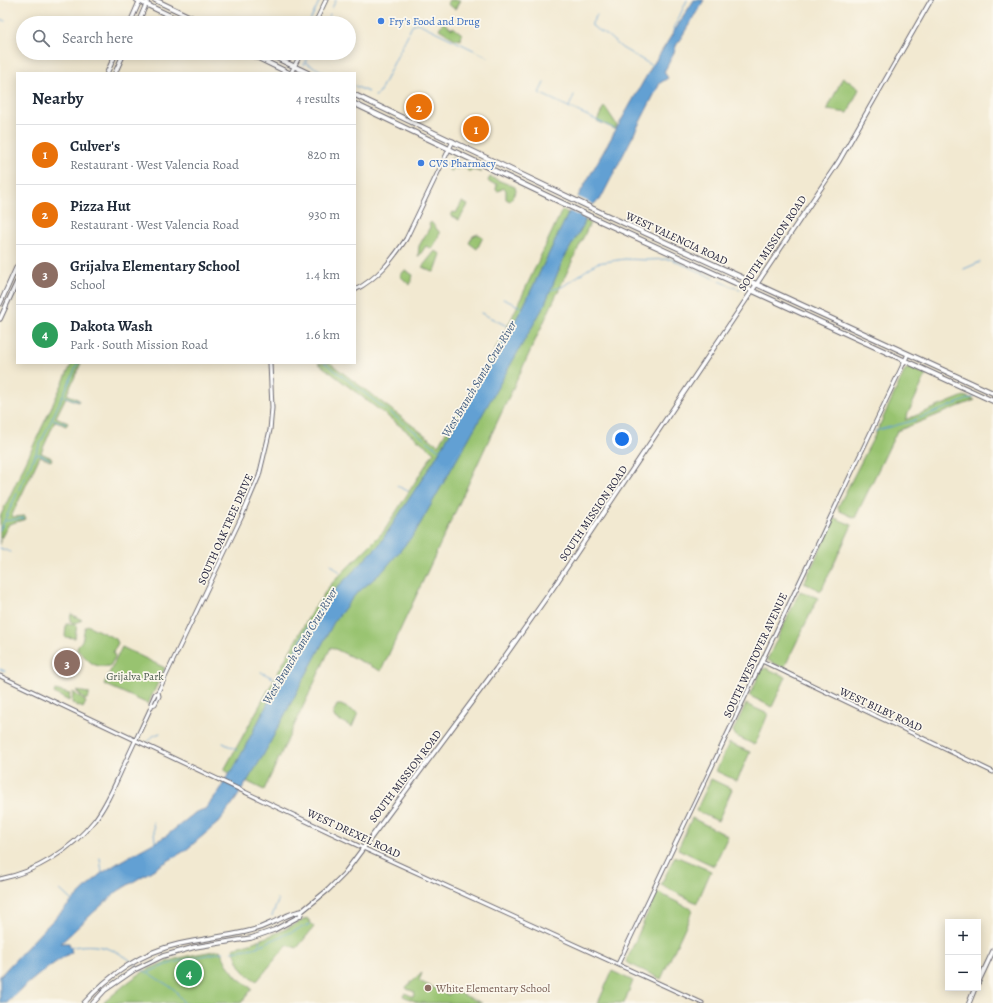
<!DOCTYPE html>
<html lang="en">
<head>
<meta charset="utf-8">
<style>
	body { margin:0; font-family:Alegreya,serif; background:#f2f2f3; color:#1f2937 }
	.controls { position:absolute; right:12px; bottom:12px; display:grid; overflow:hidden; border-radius:0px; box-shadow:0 2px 10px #0003 }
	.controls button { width:36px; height:36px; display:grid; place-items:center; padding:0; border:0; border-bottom:1px solid #e0e1e3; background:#fff; color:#1f2937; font:20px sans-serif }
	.you { position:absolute; left:622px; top:439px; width:14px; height:14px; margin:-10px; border:3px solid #fff; border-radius:50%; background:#1a73e8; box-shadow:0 0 0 6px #1a73e833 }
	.badge { display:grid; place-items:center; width:26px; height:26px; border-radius:50%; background:#0b8043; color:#fff; font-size:13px; font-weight:700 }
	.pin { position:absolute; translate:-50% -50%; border:2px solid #fff; box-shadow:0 1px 4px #0006 }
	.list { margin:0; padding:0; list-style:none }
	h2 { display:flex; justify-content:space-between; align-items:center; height:52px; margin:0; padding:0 16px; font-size:17px }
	h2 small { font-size:13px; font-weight:400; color:#747a83 }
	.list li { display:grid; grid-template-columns:26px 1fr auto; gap:12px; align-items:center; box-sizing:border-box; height:60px; padding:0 16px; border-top:1px solid #e0e1e3 }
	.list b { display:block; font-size:15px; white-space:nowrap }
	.list p { margin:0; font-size:13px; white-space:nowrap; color:#747a83 }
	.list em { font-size:13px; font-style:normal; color:#747a83 }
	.icon { flex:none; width:22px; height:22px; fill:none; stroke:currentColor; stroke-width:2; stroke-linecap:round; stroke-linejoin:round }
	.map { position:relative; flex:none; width:993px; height:1003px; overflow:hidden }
	.search { position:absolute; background:#fff; box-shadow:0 2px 10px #0003; left:16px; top:16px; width:340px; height:44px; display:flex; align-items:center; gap:10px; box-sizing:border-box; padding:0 14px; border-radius:22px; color:#747a83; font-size:15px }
	.panel { position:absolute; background:#fff; box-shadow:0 2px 10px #0003; left:16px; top:72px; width:340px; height:292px; border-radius:0px }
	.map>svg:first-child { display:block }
	.green { fill:#98c370; stroke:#5d7256 }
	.water { fill:#62a0d3; stroke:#426187 }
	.pier { fill:#f2e9d1 }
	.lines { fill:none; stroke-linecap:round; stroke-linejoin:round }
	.stream { stroke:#62a0d3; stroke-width:1 }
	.tertiary-casing { stroke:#6b6870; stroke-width:5 }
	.secondary-casing { stroke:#6b6870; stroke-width:5.5 }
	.primary-casing { stroke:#6b6870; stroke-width:6 }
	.tertiary { stroke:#fff; stroke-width:3 }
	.secondary { stroke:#fff; stroke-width:3.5 }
	.primary { stroke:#fff; stroke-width:4 }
	.shop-dot { fill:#3f7fe0; stroke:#fbf7ec; stroke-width:1.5 }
	.education-dot { fill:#8d6e63; stroke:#fbf7ec; stroke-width:1.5 }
	.labels { text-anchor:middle; stroke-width:3.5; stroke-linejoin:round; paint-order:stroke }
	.shop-label { font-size:11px; fill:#366cbe; stroke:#fbf7ec; text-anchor:start }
	.street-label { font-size:11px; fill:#22223b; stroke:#fbf7ec }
	.park-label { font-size:11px; fill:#4b5a4e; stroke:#fbf7ec }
	.education-label { font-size:11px; fill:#785e54; stroke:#fbf7ec; text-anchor:start }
	.water-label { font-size:12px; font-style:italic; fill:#3f5b7f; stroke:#fbf7ec }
</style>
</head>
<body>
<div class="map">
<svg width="993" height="1003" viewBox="0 0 993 1003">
	<rect width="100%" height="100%" fill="#fbf7ec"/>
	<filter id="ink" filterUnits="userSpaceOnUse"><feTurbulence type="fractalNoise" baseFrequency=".025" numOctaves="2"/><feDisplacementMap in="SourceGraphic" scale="8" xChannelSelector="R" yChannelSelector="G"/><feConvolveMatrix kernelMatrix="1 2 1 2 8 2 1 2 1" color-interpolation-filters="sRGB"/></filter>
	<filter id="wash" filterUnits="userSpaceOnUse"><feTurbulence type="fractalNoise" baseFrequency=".012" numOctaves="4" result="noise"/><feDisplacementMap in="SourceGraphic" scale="16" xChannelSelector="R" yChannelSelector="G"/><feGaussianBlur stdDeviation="0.9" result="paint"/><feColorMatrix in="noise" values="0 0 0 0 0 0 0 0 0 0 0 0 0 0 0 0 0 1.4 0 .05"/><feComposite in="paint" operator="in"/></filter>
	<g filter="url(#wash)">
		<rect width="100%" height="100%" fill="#f2e9d1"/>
		<path class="green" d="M 449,0 L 460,0 L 455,9 L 447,4 Z
			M 443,22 L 452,29 L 453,27 L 462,34 L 461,40 L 455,39 L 439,29 Z
			M 843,77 L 859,89 L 848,113 L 827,110 Z
			M 605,107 L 617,125 L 615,129 L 597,121 L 603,108 Z
			M 451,158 L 460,162 L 461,165 L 466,164 L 470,166 L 471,169 L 475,168 L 476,170 L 478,170 L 481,172 L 473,170 L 471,171 L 468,171 L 466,168 L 461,167 L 457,169 L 453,168 L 452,171 L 449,170 L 449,167 L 447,164 Z
			M 490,177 L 515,187 L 516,191 L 510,201 L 506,199 L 506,190 L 504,188 L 498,191 L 496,190 L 497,184 L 490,183 L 488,181 Z
			M 462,202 L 468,205 L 459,220 L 451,216 L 453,212 L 456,213 Z
			M 562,210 L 590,223 L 381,671 L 331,647 L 264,790 L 224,770 L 311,613 L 331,584 L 384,531 L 434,452 L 318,363 L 330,363 L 438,445 L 484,370 L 508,326 Z
			M 431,222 L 440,233 L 432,249 L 426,246 L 419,256 L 418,256 L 419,246 L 430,227 L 429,224 Z
			M 478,234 L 483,237 L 477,249 L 469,243 L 473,236 Z
			M 435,251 L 441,254 L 435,271 L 433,272 L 422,267 Z
			M 405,270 L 413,275 L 410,285 L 400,276 Z
			M 72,363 L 81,363 L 67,394 L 79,400 L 78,402 L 66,397 L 56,417 L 68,423 L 66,426 L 55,421 L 41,453 L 52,458 L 51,461 L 40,456 L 11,517 L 25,516 L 26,519 L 9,524 L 0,540 L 0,545 L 0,517 Z
			M 909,368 L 926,375 L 905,420 L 964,396 L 975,400 L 897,431 L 855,518 L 840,511 L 838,507 L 878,429 L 905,370 Z
			M 835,518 L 852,525 L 821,591 L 804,583 Z
			M 800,591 L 818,598 L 784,668 L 767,660 Z
			M 71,614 L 82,620 L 76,623 L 70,622 Z
			M 66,624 L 77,625 L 75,638 L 65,637 Z
			M 87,625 L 116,639 L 118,643 L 113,652 L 115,657 L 110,666 C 91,668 91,661 77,650 L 78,645 C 86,639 81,632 87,625 Z
			M 122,647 L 165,668 L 148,704 L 104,684 Z
			M 766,668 L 786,677 L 772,707 L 750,696 L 761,670 Z
			M 55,690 L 70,694 L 69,701 L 54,693 Z
			M 76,691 L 89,693 L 89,697 L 85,700 Z
			M 73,692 L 86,702 L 83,708 L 72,703 Z
			M 746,704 L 768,714 L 755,745 L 736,736 L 733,731 Z
			M 337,705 L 341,705 L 358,713 L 352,727 L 335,718 L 333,713 Z
			M 729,743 L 750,752 L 737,781 L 716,771 Z
			M 711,779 L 732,789 L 718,821 L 696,811 Z
			M 692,818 L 728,836 L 714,866 L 678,849 Z
			M 675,856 L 711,871 L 697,903 L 661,885 Z
			M 657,892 L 693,910 L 661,979 L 626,962 Z
			M 307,918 L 314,927 L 297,948 L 287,945 L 257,981 C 241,972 239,964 233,948 C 260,941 283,931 307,918 Z
			M 220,950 L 227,964 L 237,977 L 252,989 L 241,1003 L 103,1003 C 118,991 133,976 151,968 C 172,958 197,954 220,950 Z
			M 612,971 L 633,981 L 624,1003 L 598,1003 Z
			M 422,973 L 419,981 L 449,995 L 452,990 L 482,1003 L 419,1003 L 403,996 L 405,993 L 413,997 L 415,992 L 407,989 L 406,987 Z"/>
		<path class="water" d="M 694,0 L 704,0 L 676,46 C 674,55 668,64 664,72 L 668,78 L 660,83 L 657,89 L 600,200 C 592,202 585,216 584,224 L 563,260 L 544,306 L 415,533 L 383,571 L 355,595 L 334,622 L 263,756 L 236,799 L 219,822 L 186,850 L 118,891 L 94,912 L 61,943 L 69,943 L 72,952 C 48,966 27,983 7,1003 L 0,1003 L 0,976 L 45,928 L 99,875 L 121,861 L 166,836 L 196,812 L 205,809 L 220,790 L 226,778 L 233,770 L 309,624 L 324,601 L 379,545 L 435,459 L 523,307 L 568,214 L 651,68 Z"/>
		<path class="pier" d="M 576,196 L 593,204 L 585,219 L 569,211 Z"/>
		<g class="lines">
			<path class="stream" d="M 332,8 L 336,0
				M 597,15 L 592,23 L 592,26 L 608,36 L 622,48 L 653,66
				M 0,19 L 5,21
				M 309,23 L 320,0
				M 326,23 L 330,14
				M 675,32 L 674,28 L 687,0
				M 294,59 L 295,53
				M 306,63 L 326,73
				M 304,65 L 310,53
				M 544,83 L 539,93 L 615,129
				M 355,86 L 368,92
				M 375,96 L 378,95 L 413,24 L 418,23 L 488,57
				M 569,107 L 574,95
				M 964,269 L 980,262
				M 550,290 L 562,287 L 597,263 L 625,259 L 647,260 L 671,259 L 740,290
				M 503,299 L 521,307
				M 481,313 L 507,326
				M 325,363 L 439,450
				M 64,396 L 78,401
				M 53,419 L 66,424
				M 875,431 L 912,421 L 976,396
				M 36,455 L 39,454 L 50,459
				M 239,483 L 249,488
				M 397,486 L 408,491
				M 5,521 L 24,518
				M 0,530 L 78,363
				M 0,548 L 10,552
				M 331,564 L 341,573
				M 0,669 L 5,671
				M 261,672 L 273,678
				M 148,742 L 153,736 L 160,733
				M 223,743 L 237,750
				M 153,822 L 155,841
				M 100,858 L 102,873
				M 60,890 L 73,902
				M 272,916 L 278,901 L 277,899
				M 259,945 L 261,940
				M 70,948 C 95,941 119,949 137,966
				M 232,951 L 254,948 L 310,924
				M 140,968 L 174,989 L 184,1003
				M 147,973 C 171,961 196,957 223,952"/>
		</g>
	</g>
	<g filter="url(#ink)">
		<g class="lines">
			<g class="tertiary-casing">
				<path id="tertiary" d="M 315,23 L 326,0
					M 291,73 L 301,53
					M 355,290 C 378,278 392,260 406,239 L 453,141
					M 762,661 L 993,772
					M 0,676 L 363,848 L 702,1003
					M 158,692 L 242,516 L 259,476 L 270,430 L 272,408 L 270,363
					M 0,879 C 36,872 71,850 94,821 C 107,805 115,784 124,765 C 133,745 143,725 152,705 L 151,703 L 155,694 L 158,692 L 159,696 L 155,704 L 152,705
					M 618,964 L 908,354"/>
			</g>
			<g class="secondary-casing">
				<path id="secondary" d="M 130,23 L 140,0
					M 138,23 L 148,0
					M 107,73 L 116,53
					M 115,73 L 124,53
					M 0,304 L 17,266
					M 0,319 L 17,282
					M 978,983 L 993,951
					M 84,1003 C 109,975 142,952 179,944 C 201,939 223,937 245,932 C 254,930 263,927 271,923 C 282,919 291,912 302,911
					M 93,1003 L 105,990 L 134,970 L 163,956 L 195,947 L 251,938 L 274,930 L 300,916 L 302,911 L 328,890 L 344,874 L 496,669 L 551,591 L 839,161 L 931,0
					M 969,1003 L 975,988"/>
			</g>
			<g class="primary-casing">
				<path id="primary" d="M 137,0 L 185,23
					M 155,0 L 203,23
					M 248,53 L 289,73
					M 266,53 L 308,73
					M 355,95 L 604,214 L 993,393
					M 355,104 L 598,220 L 993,401"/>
			</g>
			<use href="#tertiary" class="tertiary"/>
			<use href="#secondary" class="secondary"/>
			<use href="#primary" class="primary"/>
		</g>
	</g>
	<g class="shop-dot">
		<circle cx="381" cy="21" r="4"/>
		<circle cx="421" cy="163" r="4"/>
	</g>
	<circle class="education-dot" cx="428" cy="988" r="4"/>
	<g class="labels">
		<g class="shop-label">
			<text x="389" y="25">Fry's Food and Drug</text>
			<text x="429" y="167">CVS Pharmacy</text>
		</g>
		<g class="street-label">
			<text transform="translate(677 238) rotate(25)" y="4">WEST VALENCIA ROAD</text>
			<text transform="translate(772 243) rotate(-56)" y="4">SOUTH MISSION ROAD</text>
			<text transform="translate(593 513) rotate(-56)" y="4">SOUTH MISSION ROAD</text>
			<text transform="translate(225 529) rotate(-66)" y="4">SOUTH OAK TREE DRIVE</text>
			<text transform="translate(755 655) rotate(-65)" y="4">SOUTH WESTOVER AVENUE</text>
			<text transform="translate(881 709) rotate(25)" y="4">WEST BILBY ROAD</text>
			<text transform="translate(405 776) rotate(-53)" y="4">SOUTH MISSION ROAD</text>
			<text transform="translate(354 833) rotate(25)" y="4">WEST DREXEL ROAD</text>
		</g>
		<g class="park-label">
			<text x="135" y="680">Grijalva Park</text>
		</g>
		<g class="education-label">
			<text x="436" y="992">White Elementary School</text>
		</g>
		<g class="water-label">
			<text transform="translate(479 379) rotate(-59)" y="4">West Branch Santa Cruz River</text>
			<text transform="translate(300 646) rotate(-59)" y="4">West Branch Santa Cruz River</text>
		</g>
	</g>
</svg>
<div class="controls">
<button>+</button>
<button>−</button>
</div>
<div class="you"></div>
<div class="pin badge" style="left:476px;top:129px;background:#e8710a">1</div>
<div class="pin badge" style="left:419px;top:107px;background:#e8710a">2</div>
<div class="pin badge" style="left:67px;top:663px;background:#8d6e63">3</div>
<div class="pin badge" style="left:189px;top:973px;background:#2e9e5b">4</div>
<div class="search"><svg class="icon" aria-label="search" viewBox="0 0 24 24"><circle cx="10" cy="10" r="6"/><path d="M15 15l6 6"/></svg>Search here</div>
<section class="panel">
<h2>Nearby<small>4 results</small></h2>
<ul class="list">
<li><span class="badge" style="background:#e8710a">1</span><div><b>Culver's</b><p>Restaurant · West Valencia Road</p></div><em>820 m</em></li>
<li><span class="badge" style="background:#e8710a">2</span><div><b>Pizza Hut</b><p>Restaurant · West Valencia Road</p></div><em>930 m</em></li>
<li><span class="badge" style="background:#8d6e63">3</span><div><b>Grijalva Elementary School</b><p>School</p></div><em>1.4 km</em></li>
<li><span class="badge" style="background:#2e9e5b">4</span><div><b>Dakota Wash</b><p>Park · South Mission Road</p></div><em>1.6 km</em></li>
</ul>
</section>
</div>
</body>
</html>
